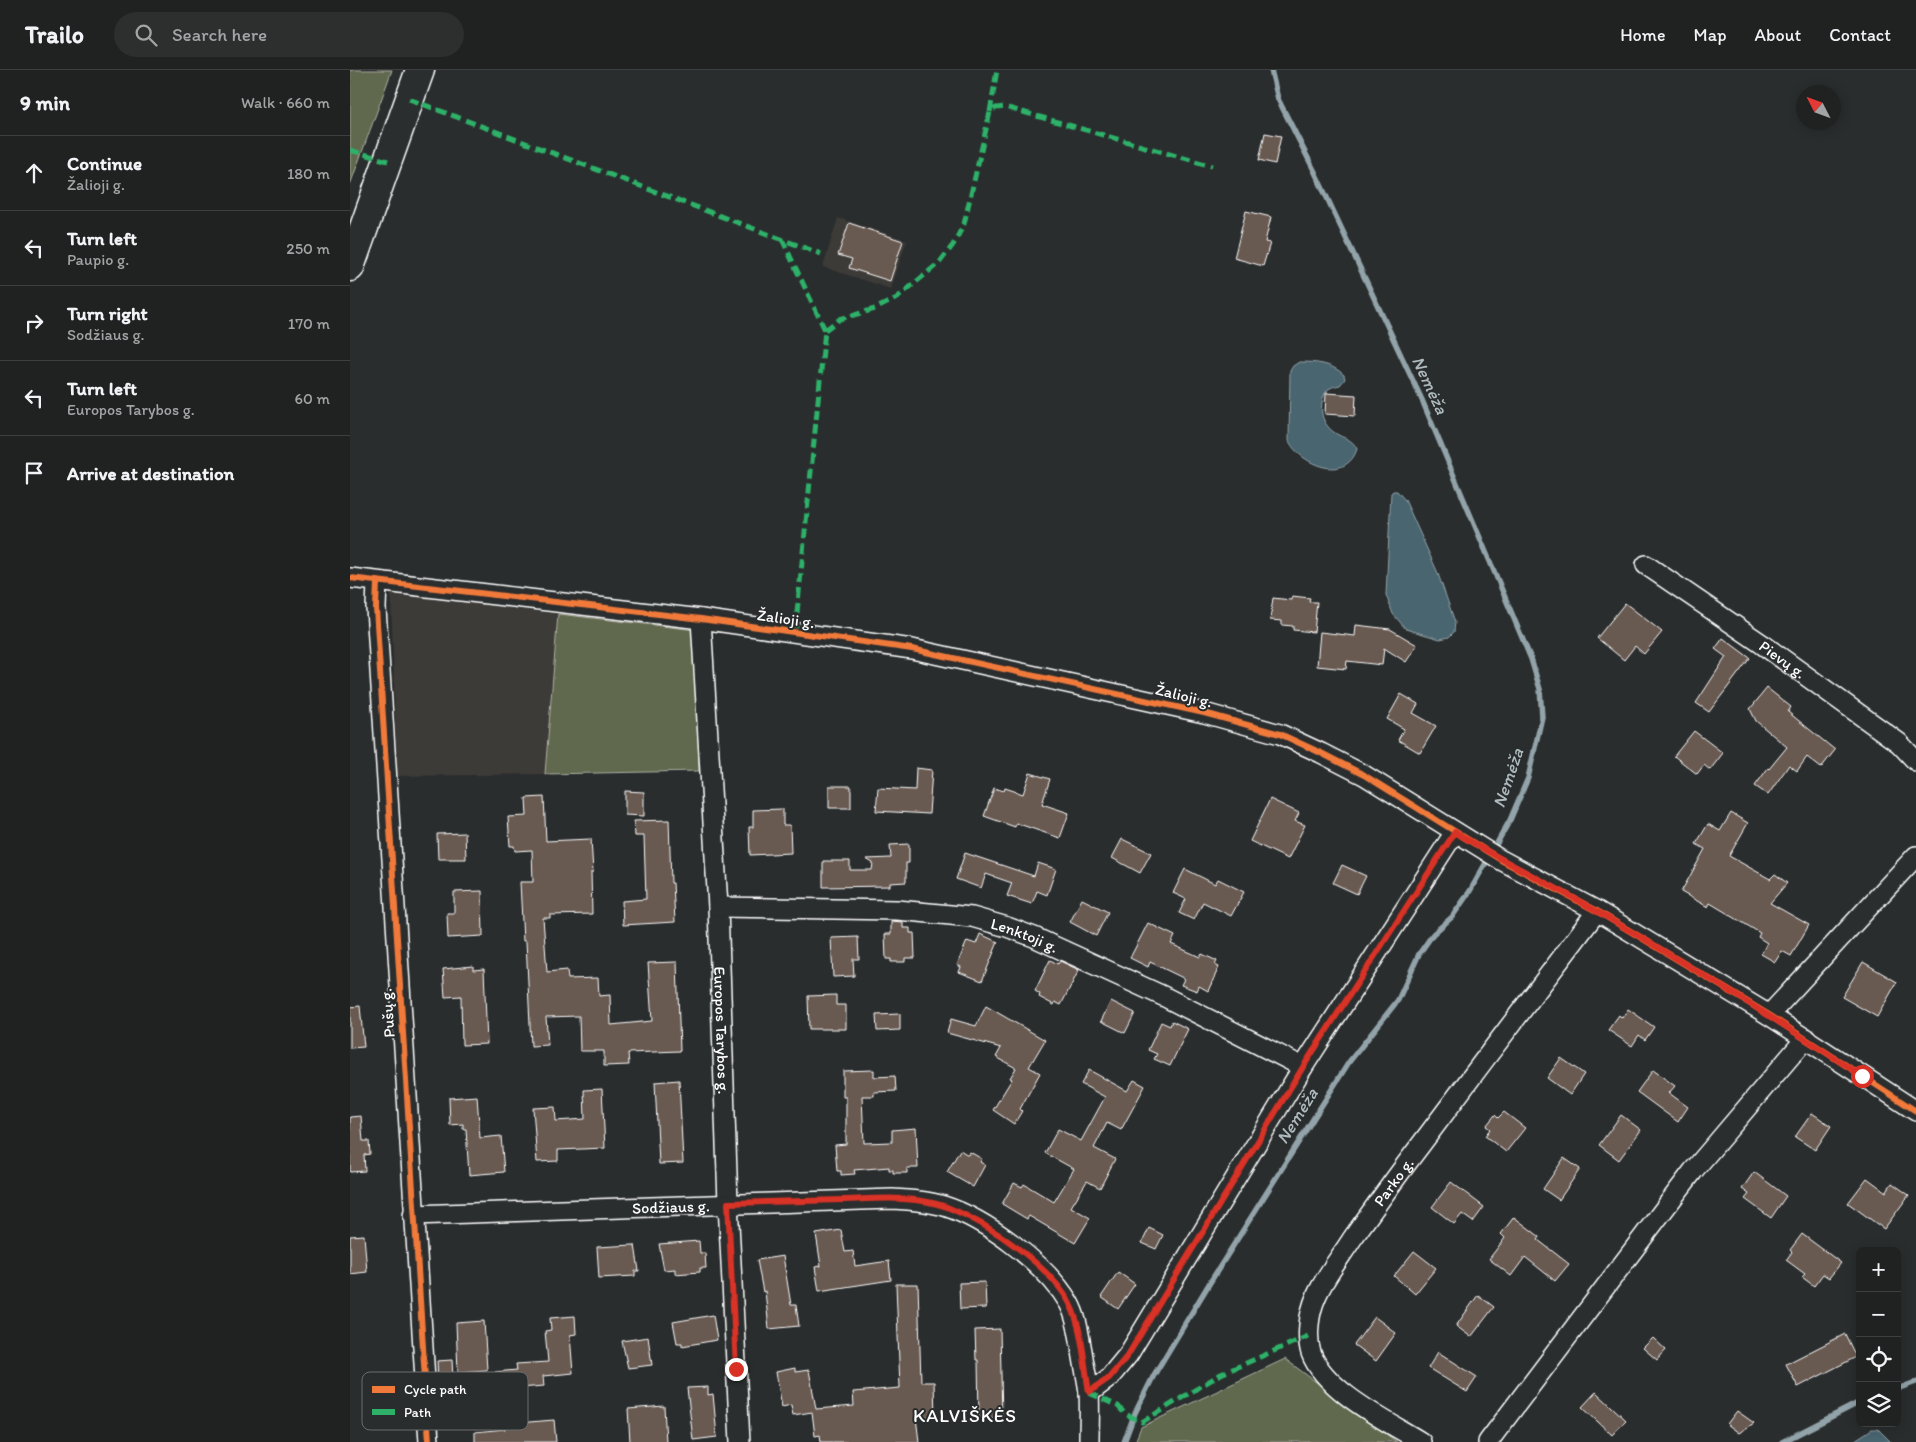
<!DOCTYPE html>
<html lang="en">
<head>
<meta charset="utf-8">
<style>
	body { margin:0; font-family:Itim,sans-serif; background:#2d2f2f; color:#f1f3f6 }
	.controls { position:absolute; right:15px; bottom:15px; display:grid; overflow:hidden; border-radius:8px; box-shadow:0 2px 12px #0003 }
	.controls button { width:45px; height:45px; display:grid; place-items:center; padding:0; border:0; border-bottom:1px solid #3d3f40; background:#202222; color:#f1f3f6; font:25px sans-serif }
	.compass { position:absolute; left:1446px; top:15px; width:45px; height:45px; border-radius:50%; background:#202222; box-shadow:0 2px 12px #0003; rotate:312deg }
	.stop { position:absolute; width:15px; height:15px; margin:-11px; border:4px solid #d93025; border-radius:50%; background:#fff }
	.stop.end { background:#d93025; border-color:#fff; box-shadow:0 1px 5px #0008 }
	.list { margin:0; padding:0; list-style:none }
	h2 { display:flex; justify-content:space-between; align-items:center; height:65px; margin:0; padding:0 20px; font-size:21px }
	h2 small { font-size:16px; font-weight:400; color:#a2a4a5 }
	.list li { display:grid; grid-template-columns:32px 1fr auto; gap:15px; align-items:center; box-sizing:border-box; height:75px; padding:0 20px; border-top:1px solid #3d3f40 }
	.list b { display:block; font-size:19px; white-space:nowrap }
	.list p { margin:0; font-size:16px; white-space:nowrap; color:#a2a4a5 }
	.list em { font-size:16px; font-style:normal; color:#a2a4a5 }
	.icon { flex:none; width:28px; height:28px; fill:none; stroke:currentColor; stroke-width:2; stroke-linecap:round; stroke-linejoin:round }
	.map { position:relative; flex:none; width:1566px; height:1372px; overflow:hidden }
	header { display:flex; align-items:center; gap:30px; box-sizing:border-box; height:70px; padding:0 25px; background:#202222; border-bottom:1px solid #3d3f40 }
	header strong { font-size:24px }
	nav { display:flex; gap:28px; margin-inline-start:auto; font-size:18px }
	.search { width:350px; height:45px; background:#2d2f2f; display:flex; align-items:center; gap:12px; box-sizing:border-box; padding:0 18px; border-radius:28px; color:#a2a4a5; font-size:19px }
	main { display:flex }
	aside { flex:1; background:#202222 }
	.map>svg:first-child { display:block }
	.built { fill:#3d3a38 }
	.green { fill:#60674e; stroke:#b0b3a6 }
	.water { fill:#4a656f; stroke:#92a3a9 }
	.lines { fill:none; stroke-linecap:round; stroke-linejoin:round }
	.stream { stroke:#92a3a9; stroke-width:5.5 }
	.building { fill:#695a51; stroke:#fff }
	.minor-casing { stroke:#fff; stroke-width:22 }
	.primary-casing { stroke:#fff; stroke-width:31 }
	.minor { stroke:#2a2d2e; stroke-width:19 }
	.primary { stroke:#2a2d2e; stroke-width:28 }
	.quiet { stroke:#2db169; stroke-width:5; stroke-dasharray:10 5; stroke-linecap:butt }
	.cycleway-casing { stroke:#2a2d2e; stroke-width:9 }
	.cycleway { stroke:#f17a3a; stroke-width:6 }
	.route { stroke:#d93025; stroke-width:6 }
	.labels { text-anchor:middle; stroke-width:4; stroke-linejoin:round; paint-order:stroke }
	.street-label { font-size:16px; fill:#fff; stroke:#2a2d2e }
	.water-label { font-size:18px; font-style:italic; fill:#aebabe; stroke:#2a2d2e }
	.quarter-label { font-size:19px; letter-spacing:1px; fill:#fff; stroke:#2a2d2e }
	.key { fill:#2a2d2e; stroke:#6a6c6d; stroke-width:1 }
	.key-label { font-size:14px; fill:#fff }
</style>
</head>
<body>
<header>
<strong>Trailo</strong>
<div class="search"><svg class="icon" aria-label="search" viewBox="0 0 24 24"><circle cx="10" cy="10" r="6"/><path d="M15 15l6 6"/></svg>Search here</div>
<nav><a>Home</a><a>Map</a><a>About</a><a>Contact</a></nav>
</header>
<main>
<aside>
<h2>9 min<small>Walk · 660 m</small></h2>
<ul class="list">
<li><svg class="icon" aria-label="ahead" viewBox="0 0 24 24"><path d="M12 20V5M6 11l6-6 6 6"/></svg><div><b>Continue</b><p>Žalioji g.</p></div><em>180 m</em></li>
<li><svg class="icon" aria-label="left" viewBox="0 0 24 24"><path d="M17 20v-9H6M10 6l-5 5 5 5"/></svg><div><b>Turn left</b><p>Paupio g.</p></div><em>250 m</em></li>
<li><svg class="icon" aria-label="right" viewBox="0 0 24 24"><path d="M7 20v-9h11M14 6l5 5-5 5"/></svg><div><b>Turn right</b><p>Sodžiaus g.</p></div><em>170 m</em></li>
<li><svg class="icon" aria-label="left" viewBox="0 0 24 24"><path d="M17 20v-9H6M10 6l-5 5 5 5"/></svg><div><b>Turn left</b><p>Europos Tarybos g.</p></div><em>60 m</em></li>
<li><svg class="icon" aria-label="arrive" viewBox="0 0 24 24"><path d="M6 21V4h12l-3 4 3 4H6"/></svg><div><b>Arrive at destination</b></div></li>
</ul>
</aside>
<div class="map">
<svg width="1566" height="1372" viewBox="0 0 1566 1372">
	<rect width="100%" height="100%" fill="#2a2d2e"/>
	<filter id="ink" filterUnits="userSpaceOnUse"><feTurbulence type="fractalNoise" baseFrequency=".02" numOctaves="2"/><feDisplacementMap in="SourceGraphic" scale="10" xChannelSelector="R" yChannelSelector="G"/><feConvolveMatrix kernelMatrix="1 2 1 2 8 2 1 2 1" color-interpolation-filters="sRGB"/></filter>
	<g filter="url(#ink)">
		<path class="built" d="M 488,148 L 557,170 L 541,219 L 473,197 Z
			M 41,523 L 208,544 L 195,704 L 47,706 Z"/>
		<path class="green" d="M 0,0 L 42,0 L 0,115 Z
			M 208,544 L 346,560 L 349,701 L 195,704 Z
			M 935,1289 L 1047,1372 L 785,1372 L 791,1357 Z"/>
		<path class="water" d="M 949,292 C 965,292 982,293 994,305 L 995,309 L 990,315 C 980,317 976,319 973,328 C 969,342 973,355 985,363 C 994,369 1002,368 1007,379 C 996,414 950,394 939,371 L 940,301 L 943,296 Z
			M 1043,421 L 1047,421 L 1055,430 L 1087,501 L 1105,552 L 1104,562 L 1099,567 L 1090,569 L 1056,559 L 1043,544 L 1036,525 L 1041,423 Z
			M 1522,1359 L 1528,1359 L 1541,1372 L 1502,1372 Z"/>
		<g class="lines">
			<path class="stream" d="M 1547,1319 L 1566,1312
				M 774,1372 L 785,1343 L 804,1305 L 859,1214 L 999,992 L 1048,930 L 1069,884 L 1083,864 L 1102,847 L 1120,821 L 1160,750 L 1178,708 L 1192,647 L 1190,619 L 1181,589 L 1072,330 L 964,100 L 928,29 L 921,0
				M 1432,1372 L 1510,1332"/>
		</g>
		<path class="building" d="M 915,63 L 931,66 L 925,94 L 909,90 Z
			M 896,141 L 921,147 L 915,172 L 920,173 L 913,196 L 884,188 Z
			M 499,153 L 553,171 L 540,211 L 499,198 L 502,189 L 488,185 Z
			M 976,323 L 1006,325 L 1005,346 L 975,344 Z
			M 942,526 L 960,528 L 959,532 L 967,532 L 964,562 L 943,560 L 943,556 L 932,555 L 932,551 L 920,550 L 923,528 L 941,530 Z
			M 1275,533 L 1312,562 L 1294,584 L 1285,576 L 1274,590 L 1247,568 Z
			M 1006,555 L 1040,559 L 1067,575 L 1056,592 L 1034,578 L 1032,595 L 997,591 L 996,599 L 967,596 L 970,562 L 1005,566 Z
			M 1373,568 L 1400,588 L 1359,642 L 1346,633 L 1376,587 L 1365,579 Z
			M 1417,618 L 1441,637 L 1438,642 L 1485,680 L 1471,698 L 1457,687 L 1447,701 L 1439,695 L 1418,725 L 1405,716 L 1418,698 L 1419,699 L 1437,677 L 1406,651 L 1400,639 Z
			M 1051,624 L 1068,634 L 1063,643 L 1086,656 L 1070,683 L 1048,670 L 1054,659 L 1037,649 Z
			M 1344,661 L 1373,683 L 1360,700 L 1354,695 L 1347,704 L 1324,686 Z
			M 566,698 L 582,700 L 579,744 L 526,741 L 528,718 L 565,720 Z
			M 680,703 L 700,709 L 692,734 L 719,743 L 710,768 L 666,753 L 665,757 L 634,746 L 644,718 L 654,721 L 655,718 L 673,724 Z
			M 479,716 L 501,716 L 501,738 L 479,738 Z
			M 275,721 L 294,722 L 294,746 L 275,745 Z
			M 194,727 L 196,771 L 241,769 L 243,802 L 241,802 L 242,844 L 200,845 L 200,848 L 193,848 L 197,902 L 217,900 L 218,909 L 248,908 L 249,926 L 260,925 L 261,955 L 302,951 L 298,893 L 327,892 L 330,981 L 278,983 L 279,995 L 254,996 L 254,981 L 230,981 L 229,946 L 196,947 L 198,975 L 181,976 L 176,871 L 173,871 L 170,812 L 183,812 L 182,780 L 165,781 L 164,776 L 160,776 L 158,747 L 177,746 L 176,728 Z
			M 920,729 L 949,743 L 945,751 L 955,755 L 938,789 L 900,771 Z
			M 433,739 L 433,755 L 440,755 L 441,783 L 400,785 L 399,757 L 403,757 L 403,740 Z
			M 1381,743 L 1398,753 L 1379,786 L 1420,809 L 1425,804 L 1437,813 L 1420,833 L 1459,855 L 1441,886 L 1432,881 L 1425,892 L 1411,884 L 1417,873 L 1408,867 L 1410,863 L 1360,833 L 1358,837 L 1331,822 L 1355,779 L 1346,774 L 1358,754 L 1370,761 Z
			M 319,750 L 321,813 L 323,813 L 325,852 L 273,855 L 272,831 L 296,829 L 294,766 L 285,766 L 284,751 Z
			M 115,763 L 116,789 L 88,789 L 87,764 Z
			M 772,769 L 801,783 L 790,803 L 762,788 Z
			M 559,774 L 559,793 L 556,793 L 556,812 L 540,813 L 540,816 L 473,817 L 473,791 L 500,791 L 500,800 L 522,800 L 523,793 L 516,789 L 541,788 L 540,775 Z
			M 615,783 L 684,806 L 688,793 L 706,799 L 697,825 L 687,821 L 682,834 L 657,826 L 662,813 L 636,804 L 631,818 L 606,809 Z
			M 992,795 L 1016,806 L 1007,824 L 983,813 Z
			M 835,799 L 865,814 L 868,809 L 894,822 L 881,846 L 853,832 L 844,850 L 829,843 L 836,829 L 823,823 Z
			M 132,821 L 133,866 L 98,868 L 97,843 L 104,843 L 104,822 Z
			M 732,829 L 758,842 L 746,866 L 720,852 Z
			M 541,851 L 553,852 L 553,858 L 560,858 L 560,863 L 564,863 L 565,888 L 555,888 L 555,892 L 541,892 L 541,889 L 536,889 L 535,864 L 541,864 Z
			M 798,853 L 825,866 L 821,874 L 850,887 L 852,884 L 867,891 L 865,895 L 869,897 L 858,921 L 849,916 L 847,921 L 831,915 L 834,909 L 831,907 L 800,892 L 798,897 L 780,888 Z
			M 630,864 L 648,872 L 632,911 L 609,902 L 611,897 L 607,895 L 617,871 L 626,874 Z
			M 508,867 L 509,889 L 503,889 L 504,906 L 483,907 L 481,868 Z
			M 700,890 L 708,894 L 710,891 L 729,900 L 711,935 L 705,932 L 704,935 L 689,927 L 690,924 L 685,921 Z
			M 1513,892 L 1547,912 L 1527,947 L 1492,927 Z
			M 123,896 L 123,900 L 134,899 L 137,974 L 112,975 L 111,926 L 95,927 L 93,899 Z
			M 486,925 L 486,935 L 496,935 L 496,959 L 459,959 L 458,926 Z
			M 761,931 L 785,943 L 775,963 L 751,951 Z
			M 10,936 L 14,977 L 0,978 L 0,937 Z
			M 636,936 L 695,970 L 679,997 L 690,1003 L 670,1039 L 672,1041 L 664,1054 L 643,1040 L 662,1009 L 660,1008 L 666,998 L 646,987 L 651,978 L 597,963 L 601,949 L 626,956 Z
			M 1278,939 L 1304,957 L 1295,970 L 1289,965 L 1282,976 L 1258,960 L 1269,945 L 1272,948 Z
			M 550,944 L 550,960 L 527,961 L 526,945 Z
			M 822,951 L 838,959 L 820,996 L 804,989 L 807,984 L 798,980 L 811,952 L 820,956 Z
			M 1211,988 L 1234,1004 L 1220,1025 L 1197,1008 Z
			M 524,1000 L 524,1007 L 545,1006 L 546,1021 L 524,1022 L 524,1026 L 512,1026 L 514,1073 L 542,1072 L 542,1060 L 566,1058 L 568,1098 L 557,1098 L 557,1103 L 543,1103 L 543,1100 L 539,1100 L 539,1097 L 504,1100 L 505,1104 L 491,1105 L 491,1101 L 487,1101 L 485,1075 L 496,1074 L 496,1027 L 493,1027 L 493,1001 Z
			M 739,1000 L 777,1021 L 784,1010 L 795,1016 L 771,1060 L 757,1053 L 744,1078 L 765,1089 L 750,1118 L 737,1111 L 721,1137 L 740,1148 L 725,1173 L 679,1146 L 677,1149 L 652,1134 L 664,1113 L 672,1117 L 674,1114 L 704,1132 L 724,1099 L 695,1083 L 708,1059 L 731,1071 L 755,1027 L 731,1014 Z
			M 1303,1000 L 1325,1016 L 1319,1023 L 1338,1037 L 1328,1052 L 1287,1022 Z
			M 329,1010 L 333,1093 L 309,1094 L 305,1012 Z
			M 252,1019 L 255,1078 L 208,1080 L 208,1091 L 187,1092 L 183,1038 L 205,1037 L 206,1051 L 235,1049 L 234,1020 Z
			M 127,1026 L 130,1068 L 151,1066 L 154,1102 L 119,1105 L 116,1059 L 113,1059 L 113,1054 L 100,1055 L 99,1028 Z
			M 1154,1042 L 1175,1058 L 1156,1082 L 1135,1066 L 1140,1059 L 1136,1056 L 1145,1045 L 1148,1048 Z
			M 1462,1043 L 1481,1056 L 1465,1080 L 1445,1067 Z
			M 1271,1045 L 1291,1060 L 1269,1090 L 1249,1075 Z
			M 11,1046 L 13,1071 L 19,1071 L 20,1084 L 14,1085 L 15,1101 L 0,1102 L 0,1047 Z
			M 610,1080 L 618,1085 L 620,1082 L 632,1089 L 630,1092 L 635,1095 L 623,1117 L 597,1102 Z
			M 1214,1088 L 1230,1099 L 1209,1130 L 1193,1119 Z
			M 1404,1102 L 1436,1126 L 1421,1148 L 1395,1129 L 1399,1124 L 1392,1119 Z
			M 1517,1108 L 1536,1122 L 1542,1113 L 1559,1125 L 1534,1159 L 1498,1133 Z
			M 1101,1112 L 1134,1137 L 1123,1152 L 1112,1144 L 1104,1154 L 1082,1137 Z
			M 1164,1147 L 1190,1167 L 1188,1170 L 1219,1194 L 1205,1211 L 1175,1187 L 1161,1206 L 1139,1189 L 1155,1168 L 1151,1164 Z
			M 799,1158 L 813,1165 L 806,1179 L 792,1173 Z
			M 491,1160 L 495,1182 L 503,1181 L 505,1196 L 539,1191 L 541,1210 L 469,1221 L 465,1197 L 471,1196 L 466,1164 Z
			M 1452,1164 L 1491,1193 L 1479,1208 L 1473,1204 L 1464,1216 L 1452,1207 L 1455,1204 L 1436,1190 L 1442,1182 L 1440,1180 Z
			M 14,1165 L 17,1202 L 0,1204 L 0,1166 Z
			M 349,1171 L 350,1183 L 355,1183 L 356,1198 L 350,1198 L 350,1202 L 325,1204 L 325,1199 L 314,1200 L 309,1174 Z
			M 283,1175 L 285,1175 L 289,1201 L 285,1201 L 285,1206 L 249,1208 L 247,1177 Z
			M 1064,1181 L 1086,1198 L 1065,1224 L 1044,1206 Z
			M 433,1186 L 441,1235 L 446,1235 L 449,1256 L 419,1259 L 415,1221 L 413,1222 L 407,1190 Z
			M 768,1202 L 785,1214 L 768,1239 L 751,1227 Z
			M 635,1212 L 636,1238 L 610,1239 L 609,1213 Z
			M 546,1214 L 568,1214 L 571,1312 L 584,1312 L 585,1347 L 566,1347 L 569,1372 L 471,1372 L 470,1365 L 465,1366 L 462,1342 L 443,1345 L 441,1335 L 432,1337 L 426,1302 L 445,1298 L 445,1302 L 459,1300 L 466,1339 L 504,1336 L 503,1322 L 550,1318 Z
			M 1128,1225 L 1144,1237 L 1121,1267 L 1106,1256 Z
			M 363,1245 L 367,1270 L 332,1276 L 332,1273 L 327,1273 L 323,1252 Z
			M 225,1246 L 226,1264 L 220,1265 L 223,1303 L 193,1306 L 194,1316 L 146,1320 L 145,1302 L 167,1300 L 166,1294 L 198,1292 L 195,1261 L 201,1260 L 200,1248 Z
			M 1025,1247 L 1046,1263 L 1026,1291 L 1004,1275 Z
			M 134,1251 L 137,1300 L 108,1302 L 106,1253 Z
			M 650,1259 L 652,1348 L 629,1348 L 628,1290 L 626,1290 L 625,1260 Z
			M 1495,1264 L 1506,1287 L 1448,1317 L 1436,1294 Z
			M 298,1267 L 302,1295 L 278,1298 L 272,1271 Z
			M 1303,1268 L 1316,1280 L 1307,1290 L 1293,1278 Z
			M 1088,1282 L 1127,1307 L 1117,1322 L 1078,1298 Z
			M 102,1290 L 103,1309 L 88,1310 L 87,1291 Z
			M 358,1317 L 358,1325 L 363,1324 L 367,1367 L 343,1370 L 337,1318 Z
			M 1246,1322 L 1276,1350 L 1262,1365 L 1232,1337 Z
			M 314,1336 L 316,1372 L 280,1372 L 278,1339 Z
			M 1387,1341 L 1404,1353 L 1389,1363 L 1377,1354 Z
			M 204,1350 L 206,1372 L 125,1372 L 125,1362 L 155,1359 L 155,1354 Z"/>
		<g class="lines">
			<g class="minor-casing">
				<g id="minor">
					<path id="s1" d="M 1296,495 L 1412,574 L 1549,673 L 1566,691"/>
					<path d="M 0,508 L 351,549 L 562,579 L 854,643 L 930,664 L 971,683 L 1014,705 L 1151,790 L 1247,841 L 1419,945 L 1566,1041"/>
					<path d="M 27,512 L 26,538 L 79,1372"/>
					<path id="s2" d="M 351,549 L 368,837 L 378,1133 L 390,1372"/>
					<path id="s3" d="M 368,837 L 547,840 L 622,847 L 657,857 L 684,867 L 813,926 L 953,997"/>
					<path d="M 1419,945 L 1566,786"/>
					<path id="s4" d="M 63,1145 L 542,1129 C 560,1130 577,1131 594,1136 C 636,1149 697,1195 719,1233 C 727,1247 729,1265 732,1281 C 734,1295 737,1308 739,1322 C 740,1339 739,1356 739,1372"/>
					<path d="M 739,1323 L 759,1308 L 778,1285 L 953,997 L 1105,762"/>
					<path id="s5" d="M 1071,1372 C 1037,1351 975,1321 961,1283 C 956,1266 959,1243 966,1227 C 975,1206 990,1188 1002,1169 C 1024,1138 1046,1107 1069,1077 C 1128,998 1187,920 1247,841"/>
					<path d="M 1138,1372 L 1343,1101 L 1456,968"/>
				</g>
			</g>
			<g class="primary-casing">
				<path id="primary" d="M 0,197 L 70,0"/>
			</g>
			<use href="#minor" class="minor"/>
			<use href="#primary" class="primary"/>
			<path class="quiet" d="M 59,29 L 471,184
				M 640,42 L 647,0
				M 0,80 L 38,91
				M 432,169 L 475,260 L 445,563
				M 475,260 L 490,249 L 525,239 L 547,228 L 590,192 L 603,175 L 614,154 L 640,42 L 646,38 L 655,37 L 862,96
				M 739,1323 L 768,1336 L 775,1344 L 792,1352 L 871,1304 L 958,1266"/>
			<g class="cycleway-casing">
				<path id="cycleway" d="M 0,508 L 351,549 L 562,579 L 854,643 L 930,664 L 971,683 L 1014,705 L 1151,790 L 1247,841 L 1419,945 L 1566,1041
					M 27,512 L 26,538 L 79,1372"/>
			</g>
			<use href="#cycleway" class="cycleway"/>
		</g>
	</g>
	<g class="lines" filter="url(#ink)">
		<path class="route" d="M 386,1299 L 378,1133 C 416,1132 454,1131 492,1130 C 526,1129 564,1125 597,1137 C 622,1147 647,1162 669,1179 C 687,1193 709,1212 720,1234 C 733,1260 734,1294 739,1322 L 759,1308 L 778,1285 L 953,997 L 1105,762 C 1151,791 1201,814 1248,842 C 1337,894 1426,949 1512,1006"/>
	</g>
	<g class="labels">
		<g class="street-label">
			<text transform="translate(436 548) rotate(8)" y="6">Žalioji g.</text>
			<text dy="6" stroke="none"><textPath href="#s1" startOffset="166">Pievų g.</textPath></text>
			<text transform="translate(834 625) rotate(13)" y="6">Žalioji g.</text>
			<text dy="6" stroke="none"><textPath href="#s3" startOffset="310">Lenktoji g.</textPath></text>
			<text transform="translate(37 943) rotate(-94)" y="6">Pušų g.</text>
			<text dy="6" stroke="none"><textPath href="#s2" startOffset="412">Europos Tarybos g.</textPath></text>
			<text dy="6" stroke="none"><textPath href="#s5" startOffset="340">Parko g.</textPath></text>
			<text dy="6" stroke="none"><textPath href="#s4" startOffset="258">Sodžiaus g.</textPath></text>
		</g>
		<g class="water-label">
			<text transform="translate(1080 315) rotate(65)" y="6">Nemėža</text>
			<text transform="translate(1158 708) rotate(-71)" y="6">Nemėža</text>
			<text transform="translate(947 1046) rotate(-58)" y="6">Nemėža</text>
		</g>
		<g class="quarter-label">
			<text x="615" y="1352">KALVIŠKĖS</text>
		</g>
	</g>
	<rect x="12" y="1302" width="166" height="58" rx="8" class="key"/>
	<rect x="22" y="1316" width="23" height="7" fill="#f17a3a"/>
	<rect x="22" y="1339" width="23" height="6" fill="#2db169"/>
	<g class="key-label">
		<text x="54" y="1324">Cycle path</text>
		<text x="54" y="1347">Path</text>
	</g>
</svg>
<div class="controls">
<button>+</button>
<button>−</button>
<button><svg class="icon" aria-label="locate" viewBox="0 0 24 24"><circle cx="12" cy="12" r="6"/><path d="M12 2v4M12 18v4M2 12h4M18 12h4"/></svg></button>
<button><svg class="icon" aria-label="layers" viewBox="0 0 24 24"><path d="M12 4l9 5-9 5-9-5zM3 14l9 5 9-5"/></svg></button>
</div>
<svg class="compass" viewBox="-18 -18 36 36"><path d="M0-13l5 13h-10z" fill="#e53935"/><path d="M0 13l5-13h-10z" fill="#a2a4a5"/></svg>
<div class="stop" style="left:1512px;top:1006px"></div>
<div class="stop end" style="left:386px;top:1299px"></div>
</div>
</main>
</body>
</html>
